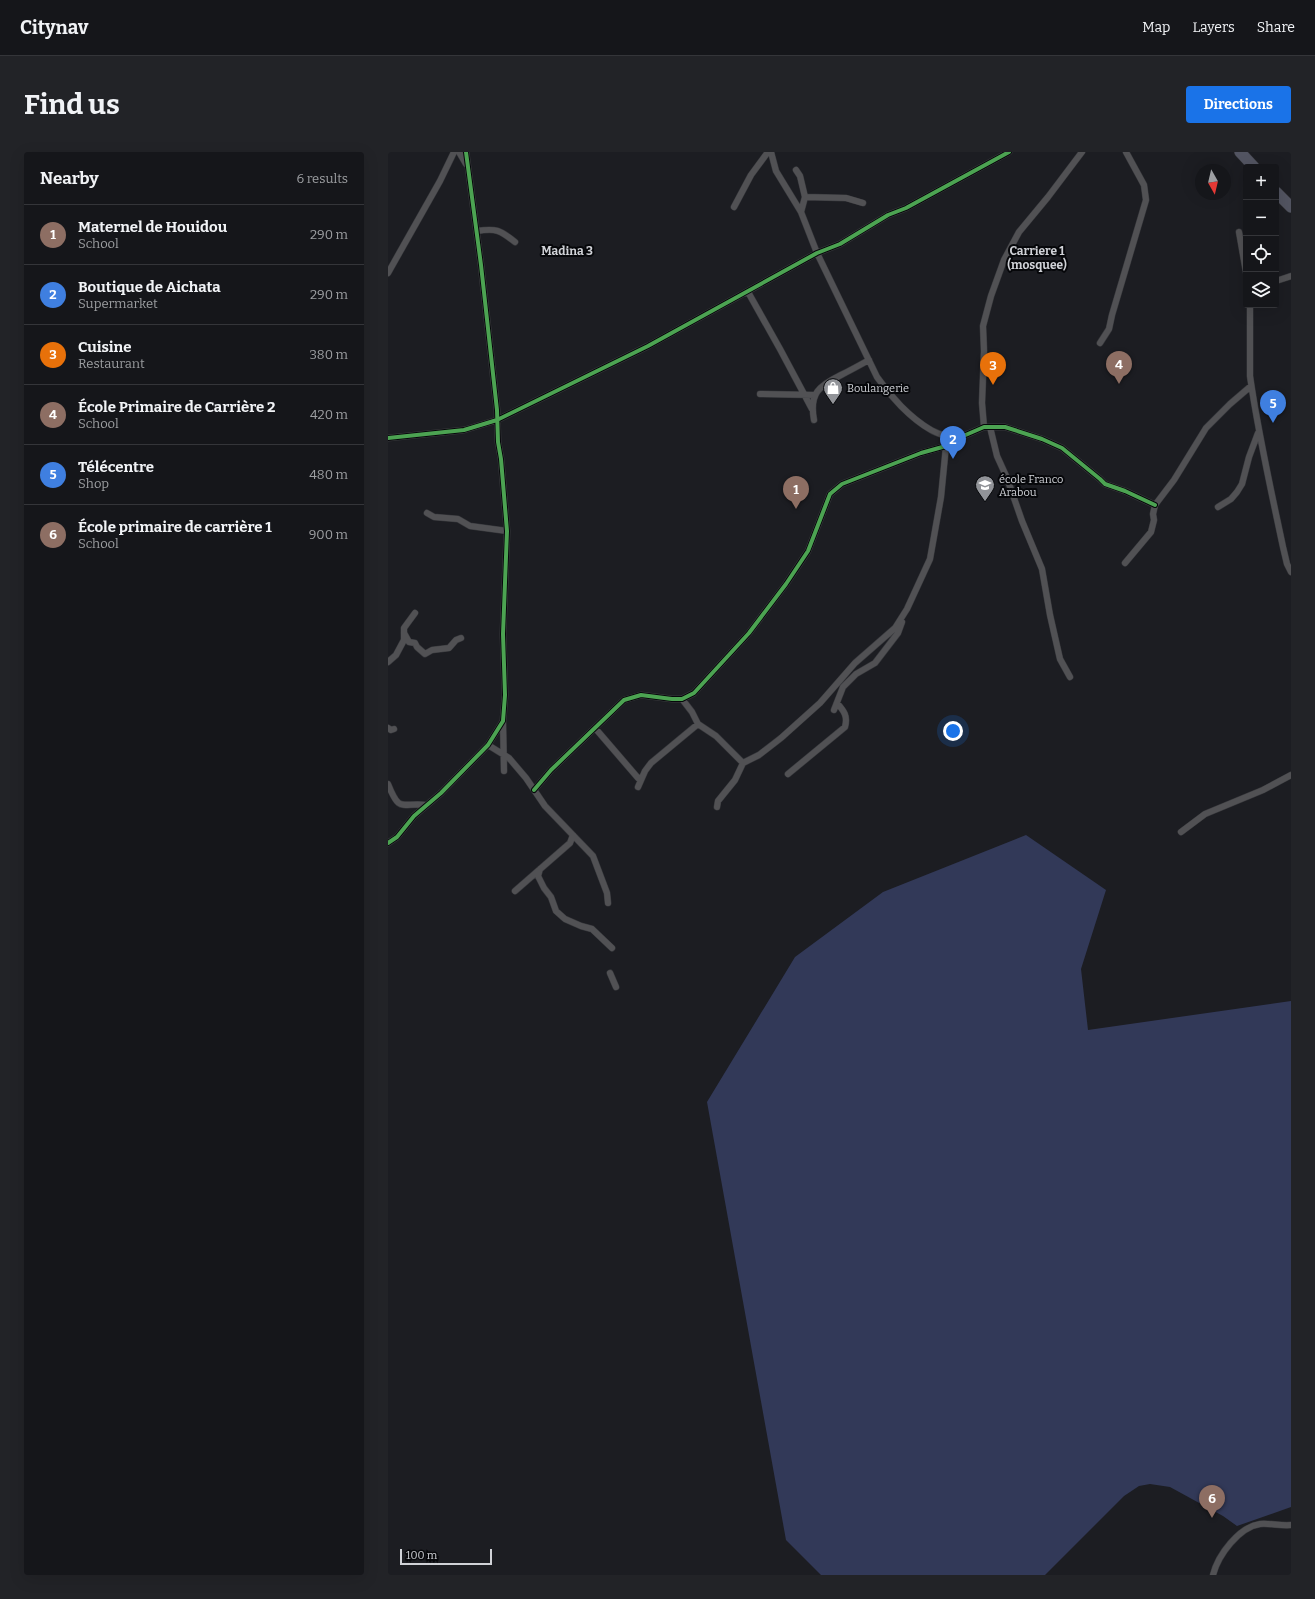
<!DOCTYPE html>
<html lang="en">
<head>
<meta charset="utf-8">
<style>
	body { margin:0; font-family:Bitter,serif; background:#222327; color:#f1f3f6 }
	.controls { position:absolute; right:12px; top:12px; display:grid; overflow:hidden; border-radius:4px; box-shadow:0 4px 16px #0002 }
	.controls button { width:36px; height:36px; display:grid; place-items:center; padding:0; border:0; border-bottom:1px solid #343539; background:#15161a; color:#f1f3f6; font:20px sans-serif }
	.compass { position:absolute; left:807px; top:12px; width:36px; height:36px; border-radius:50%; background:#15161a; box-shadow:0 4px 16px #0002; rotate:172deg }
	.scale { position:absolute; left:12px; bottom:10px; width:92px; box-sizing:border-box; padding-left:4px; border:2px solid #d0d2d7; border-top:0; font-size:11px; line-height:14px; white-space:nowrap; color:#d0d2d7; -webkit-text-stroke:3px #06070a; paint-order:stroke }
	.you { position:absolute; left:565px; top:579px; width:14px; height:14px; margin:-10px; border:3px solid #fff; border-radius:50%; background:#1a73e8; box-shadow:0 0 0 6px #1a73e833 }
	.badge { display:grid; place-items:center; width:26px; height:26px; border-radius:50%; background:#1a73e8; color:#fff; font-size:13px; font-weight:700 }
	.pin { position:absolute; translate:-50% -33px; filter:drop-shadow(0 1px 2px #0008) }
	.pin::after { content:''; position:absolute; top:21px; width:14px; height:12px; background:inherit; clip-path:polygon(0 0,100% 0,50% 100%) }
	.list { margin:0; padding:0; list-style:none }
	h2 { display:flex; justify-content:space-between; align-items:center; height:52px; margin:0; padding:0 16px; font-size:17px }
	h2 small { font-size:13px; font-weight:400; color:#9d9fa2 }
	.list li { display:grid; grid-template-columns:26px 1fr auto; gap:12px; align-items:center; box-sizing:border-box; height:60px; padding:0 16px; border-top:1px solid #343539 }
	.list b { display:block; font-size:15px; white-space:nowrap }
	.list p { margin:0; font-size:13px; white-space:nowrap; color:#9d9fa2 }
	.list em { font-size:13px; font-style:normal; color:#9d9fa2 }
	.icon { flex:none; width:22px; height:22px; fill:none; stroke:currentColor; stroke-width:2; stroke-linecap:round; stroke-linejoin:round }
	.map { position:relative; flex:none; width:903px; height:1423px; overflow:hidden; border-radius:4px }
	header { display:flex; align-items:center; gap:24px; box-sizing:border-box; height:56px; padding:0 20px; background:#15161a; border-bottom:1px solid #343539 }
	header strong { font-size:19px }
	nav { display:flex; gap:22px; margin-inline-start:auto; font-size:14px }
	.intro { display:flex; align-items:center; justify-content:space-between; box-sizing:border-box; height:96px; padding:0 24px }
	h1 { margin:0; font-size:28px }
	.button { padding:10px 18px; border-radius:4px; background:#1a73e8; color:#fff; font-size:14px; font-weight:700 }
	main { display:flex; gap:24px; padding:0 24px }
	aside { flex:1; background:#15161a; border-radius:4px; box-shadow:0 4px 16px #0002 }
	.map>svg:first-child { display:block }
	.green { fill:#323958 }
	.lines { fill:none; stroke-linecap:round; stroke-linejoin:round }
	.street-casing { stroke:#37383c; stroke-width:7 }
	.highway-casing { stroke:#37383c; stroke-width:12 }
	.street { stroke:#515154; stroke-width:6 }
	.highway { stroke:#525461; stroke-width:11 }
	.cycleway-casing { stroke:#06070a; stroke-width:6 }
	.cycleway { stroke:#4ca352; stroke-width:4 }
	.labels { text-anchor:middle; stroke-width:4; stroke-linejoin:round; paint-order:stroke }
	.poi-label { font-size:11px; fill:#d0d2d7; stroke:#06070a; text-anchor:start }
	.neighbourhood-label { font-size:12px; font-weight:bold; fill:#d0d2d7; stroke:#06070a }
</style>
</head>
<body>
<header>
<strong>Citynav</strong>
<nav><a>Map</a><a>Layers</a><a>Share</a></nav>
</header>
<div class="intro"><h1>Find us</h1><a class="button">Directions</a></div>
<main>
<aside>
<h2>Nearby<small>6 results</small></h2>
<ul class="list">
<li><span class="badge" style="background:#8d6e63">1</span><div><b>Maternel de Houidou</b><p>School</p></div><em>290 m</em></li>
<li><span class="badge" style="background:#3f7fe0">2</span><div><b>Boutique de Aichata</b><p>Supermarket</p></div><em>290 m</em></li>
<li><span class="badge" style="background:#e8710a">3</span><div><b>Cuisine</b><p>Restaurant</p></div><em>380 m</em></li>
<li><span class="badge" style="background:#8d6e63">4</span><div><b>École Primaire de Carrière 2</b><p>School</p></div><em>420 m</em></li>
<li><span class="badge" style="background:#3f7fe0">5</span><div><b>Télécentre</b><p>Shop</p></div><em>480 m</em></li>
<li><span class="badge" style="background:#8d6e63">6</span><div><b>École primaire de carrière 1</b><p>School</p></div><em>900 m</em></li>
</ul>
</aside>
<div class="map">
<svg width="903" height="1423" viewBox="0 0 903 1423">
	<rect width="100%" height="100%" fill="#1c1d22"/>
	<path class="green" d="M 638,683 L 718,738 L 693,817 L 700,878 L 903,849 L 903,1355 L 849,1374 L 835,1364 L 782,1335 L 762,1332 L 751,1334 L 736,1344 L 657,1423 L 433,1423 L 398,1388 L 319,950 L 407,805 L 495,740 Z"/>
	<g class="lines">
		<g class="street-casing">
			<path id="street" d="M 71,0 L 78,12
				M 383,0 L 388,19 L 413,60 L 429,101 L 489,225 C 502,244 522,266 543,278 C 550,282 559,284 566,288
				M 408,18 L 412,24 L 417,45
				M 346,55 L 363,23 L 380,0
				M 413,60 L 417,45 L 458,46 L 475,51
				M 89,79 C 108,76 112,78 127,90
				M 851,80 L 858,120
				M 0,121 L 52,29 L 66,0
				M 888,129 L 903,124
				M 360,140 L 392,197 L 424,257
				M 862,153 L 862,224 C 870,281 883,338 895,395 L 899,412 L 903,420
				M 712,191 L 721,177 L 724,163 L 758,48 L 756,33 L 738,0
				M 372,242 L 427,243
				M 426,268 C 421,241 431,234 453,223 C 463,218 472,213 481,208
				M 596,275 L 594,251 L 596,199 L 595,174 L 603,144 L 616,108 L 631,80 L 660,45 L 694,0
				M 602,275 L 609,304 L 619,326 L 634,369 L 654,417 L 662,463 L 672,507 L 682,525
				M 0,286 L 76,278 L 109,268 L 260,194 L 429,101 L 452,92 L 500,63 L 518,56 L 621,0
				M 830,355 L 843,347 L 849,340 L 854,332 L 861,305 L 870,281
				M 39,361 L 46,365 L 70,367 L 82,374 L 119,379
				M 737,411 L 763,380 L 766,368 L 765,362 L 767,353 L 786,328 L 818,276 L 842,252 L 863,234
				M 16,481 L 21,490 L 27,491 L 29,495 L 37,502 L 44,498 L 61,496 L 68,488 L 73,486
				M 0,510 L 8,503 L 16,488 L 16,476 L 27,461
				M 294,547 L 304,560 L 310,572 L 328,584 L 355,611
				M 446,558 L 455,535 L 468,522 L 487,511 L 510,481 L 514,470
				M 115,569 L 116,619
				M 0,576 L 3,578 L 6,577
				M 207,576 L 250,626
				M 100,593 L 121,606 L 138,626 L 157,654 L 205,704 L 219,741 L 220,751
				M 400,622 L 457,575 C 460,564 456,559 449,551
				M 0,632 C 12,662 13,650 39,653
				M 250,635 L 257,619 L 263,611 L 310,572
				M 146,638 L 163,618 L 236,548 L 253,543 L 284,547 L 294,547 L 306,541 L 361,481 L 398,432 L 420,399 L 442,342 L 454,332 L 533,301 L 558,294 L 566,288 L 596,275 L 617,275 L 654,287 L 674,296 L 712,327 L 717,332 L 737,339 L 767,353
				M 329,655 L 330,649 L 347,628 L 355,611 L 371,603 L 393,586 L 432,551 L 467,511 L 507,476 L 519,457 L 542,407 L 553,345 L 558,294
				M 793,680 L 817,662 L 875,638 L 903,623
				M 0,691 L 9,685 L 26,664 L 53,641 L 100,593 L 115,569 L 117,543 L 115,482 L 119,379 L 113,307 L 110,290 L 109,258 L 93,113 L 78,0
				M 152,717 L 150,724 L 156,736 L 163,745 L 168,759 L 177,767 L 193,774 L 204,777 L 224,796
				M 127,739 L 182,691 L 185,683
				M 222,821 L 228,835
				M 825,1423 C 830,1403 851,1375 872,1372 C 882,1371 892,1374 903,1373"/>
		</g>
		<g class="highway-casing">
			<path id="highway" d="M 852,0 L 866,15
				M 888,40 L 903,55"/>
		</g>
		<use href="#street" class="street"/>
		<use href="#highway" class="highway"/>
		<g class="cycleway-casing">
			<path id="cycleway" d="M 0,286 L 76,278 L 109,268 L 260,194 L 429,101 L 452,92 L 500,63 L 518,56 L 621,0
				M 146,638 L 163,618 L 236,548 L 253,543 L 284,547 L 294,547 L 306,541 L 361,481 L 398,432 L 420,399 L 442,342 L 454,332 L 533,301 L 558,294 L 566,288 L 596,275 L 617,275 L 654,287 L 674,296 L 712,327 L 717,332 L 737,339 L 767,353
				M 0,691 L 9,685 L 26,664 L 53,641 L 100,593 L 115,569 L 117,543 L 115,482 L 119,379 L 113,307 L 110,290 L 109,258 L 93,113 L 78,0"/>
		</g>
		<use href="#cycleway" class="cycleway"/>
	</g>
	<defs>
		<g id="shop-pin" transform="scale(1)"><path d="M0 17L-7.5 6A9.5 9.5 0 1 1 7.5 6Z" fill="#919398" stroke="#06070a"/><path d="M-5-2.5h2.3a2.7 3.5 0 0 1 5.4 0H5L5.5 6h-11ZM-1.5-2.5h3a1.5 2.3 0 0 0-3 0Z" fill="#fff"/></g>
		<g id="school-pin" transform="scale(1)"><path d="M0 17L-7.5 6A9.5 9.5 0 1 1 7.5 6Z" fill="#919398" stroke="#06070a"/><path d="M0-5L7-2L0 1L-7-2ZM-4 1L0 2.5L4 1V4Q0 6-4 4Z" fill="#fff"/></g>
	</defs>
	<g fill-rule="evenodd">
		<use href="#shop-pin" x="445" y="236"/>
		<use href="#school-pin" x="597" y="333"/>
	</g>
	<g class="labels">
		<g class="poi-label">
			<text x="459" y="240">Boulangerie</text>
			<text x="611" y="331">école Franco<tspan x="611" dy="13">Arabou</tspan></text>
		</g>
		<g class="neighbourhood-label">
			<text x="179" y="103">Madina 3</text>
			<text x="649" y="103">Carriere 1<tspan x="649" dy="14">(mosquee)</tspan></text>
		</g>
	</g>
</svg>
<div class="controls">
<button>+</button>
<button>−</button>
<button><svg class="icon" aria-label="locate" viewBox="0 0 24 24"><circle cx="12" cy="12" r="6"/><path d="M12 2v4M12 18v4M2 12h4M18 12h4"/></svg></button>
<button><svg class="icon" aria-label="layers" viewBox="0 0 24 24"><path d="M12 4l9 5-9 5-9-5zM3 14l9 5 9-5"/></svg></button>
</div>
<svg class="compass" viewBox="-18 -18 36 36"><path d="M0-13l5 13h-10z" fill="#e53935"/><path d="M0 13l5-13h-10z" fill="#9d9fa2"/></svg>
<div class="scale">100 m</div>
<div class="you"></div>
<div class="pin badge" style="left:408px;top:357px;background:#8d6e63">1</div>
<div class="pin badge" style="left:565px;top:307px;background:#3f7fe0">2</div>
<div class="pin badge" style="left:605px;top:233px;background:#e8710a">3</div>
<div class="pin badge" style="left:731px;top:232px;background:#8d6e63">4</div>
<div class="pin badge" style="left:885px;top:271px;background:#3f7fe0">5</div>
<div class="pin badge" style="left:824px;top:1366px;background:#8d6e63">6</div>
</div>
</main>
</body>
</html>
